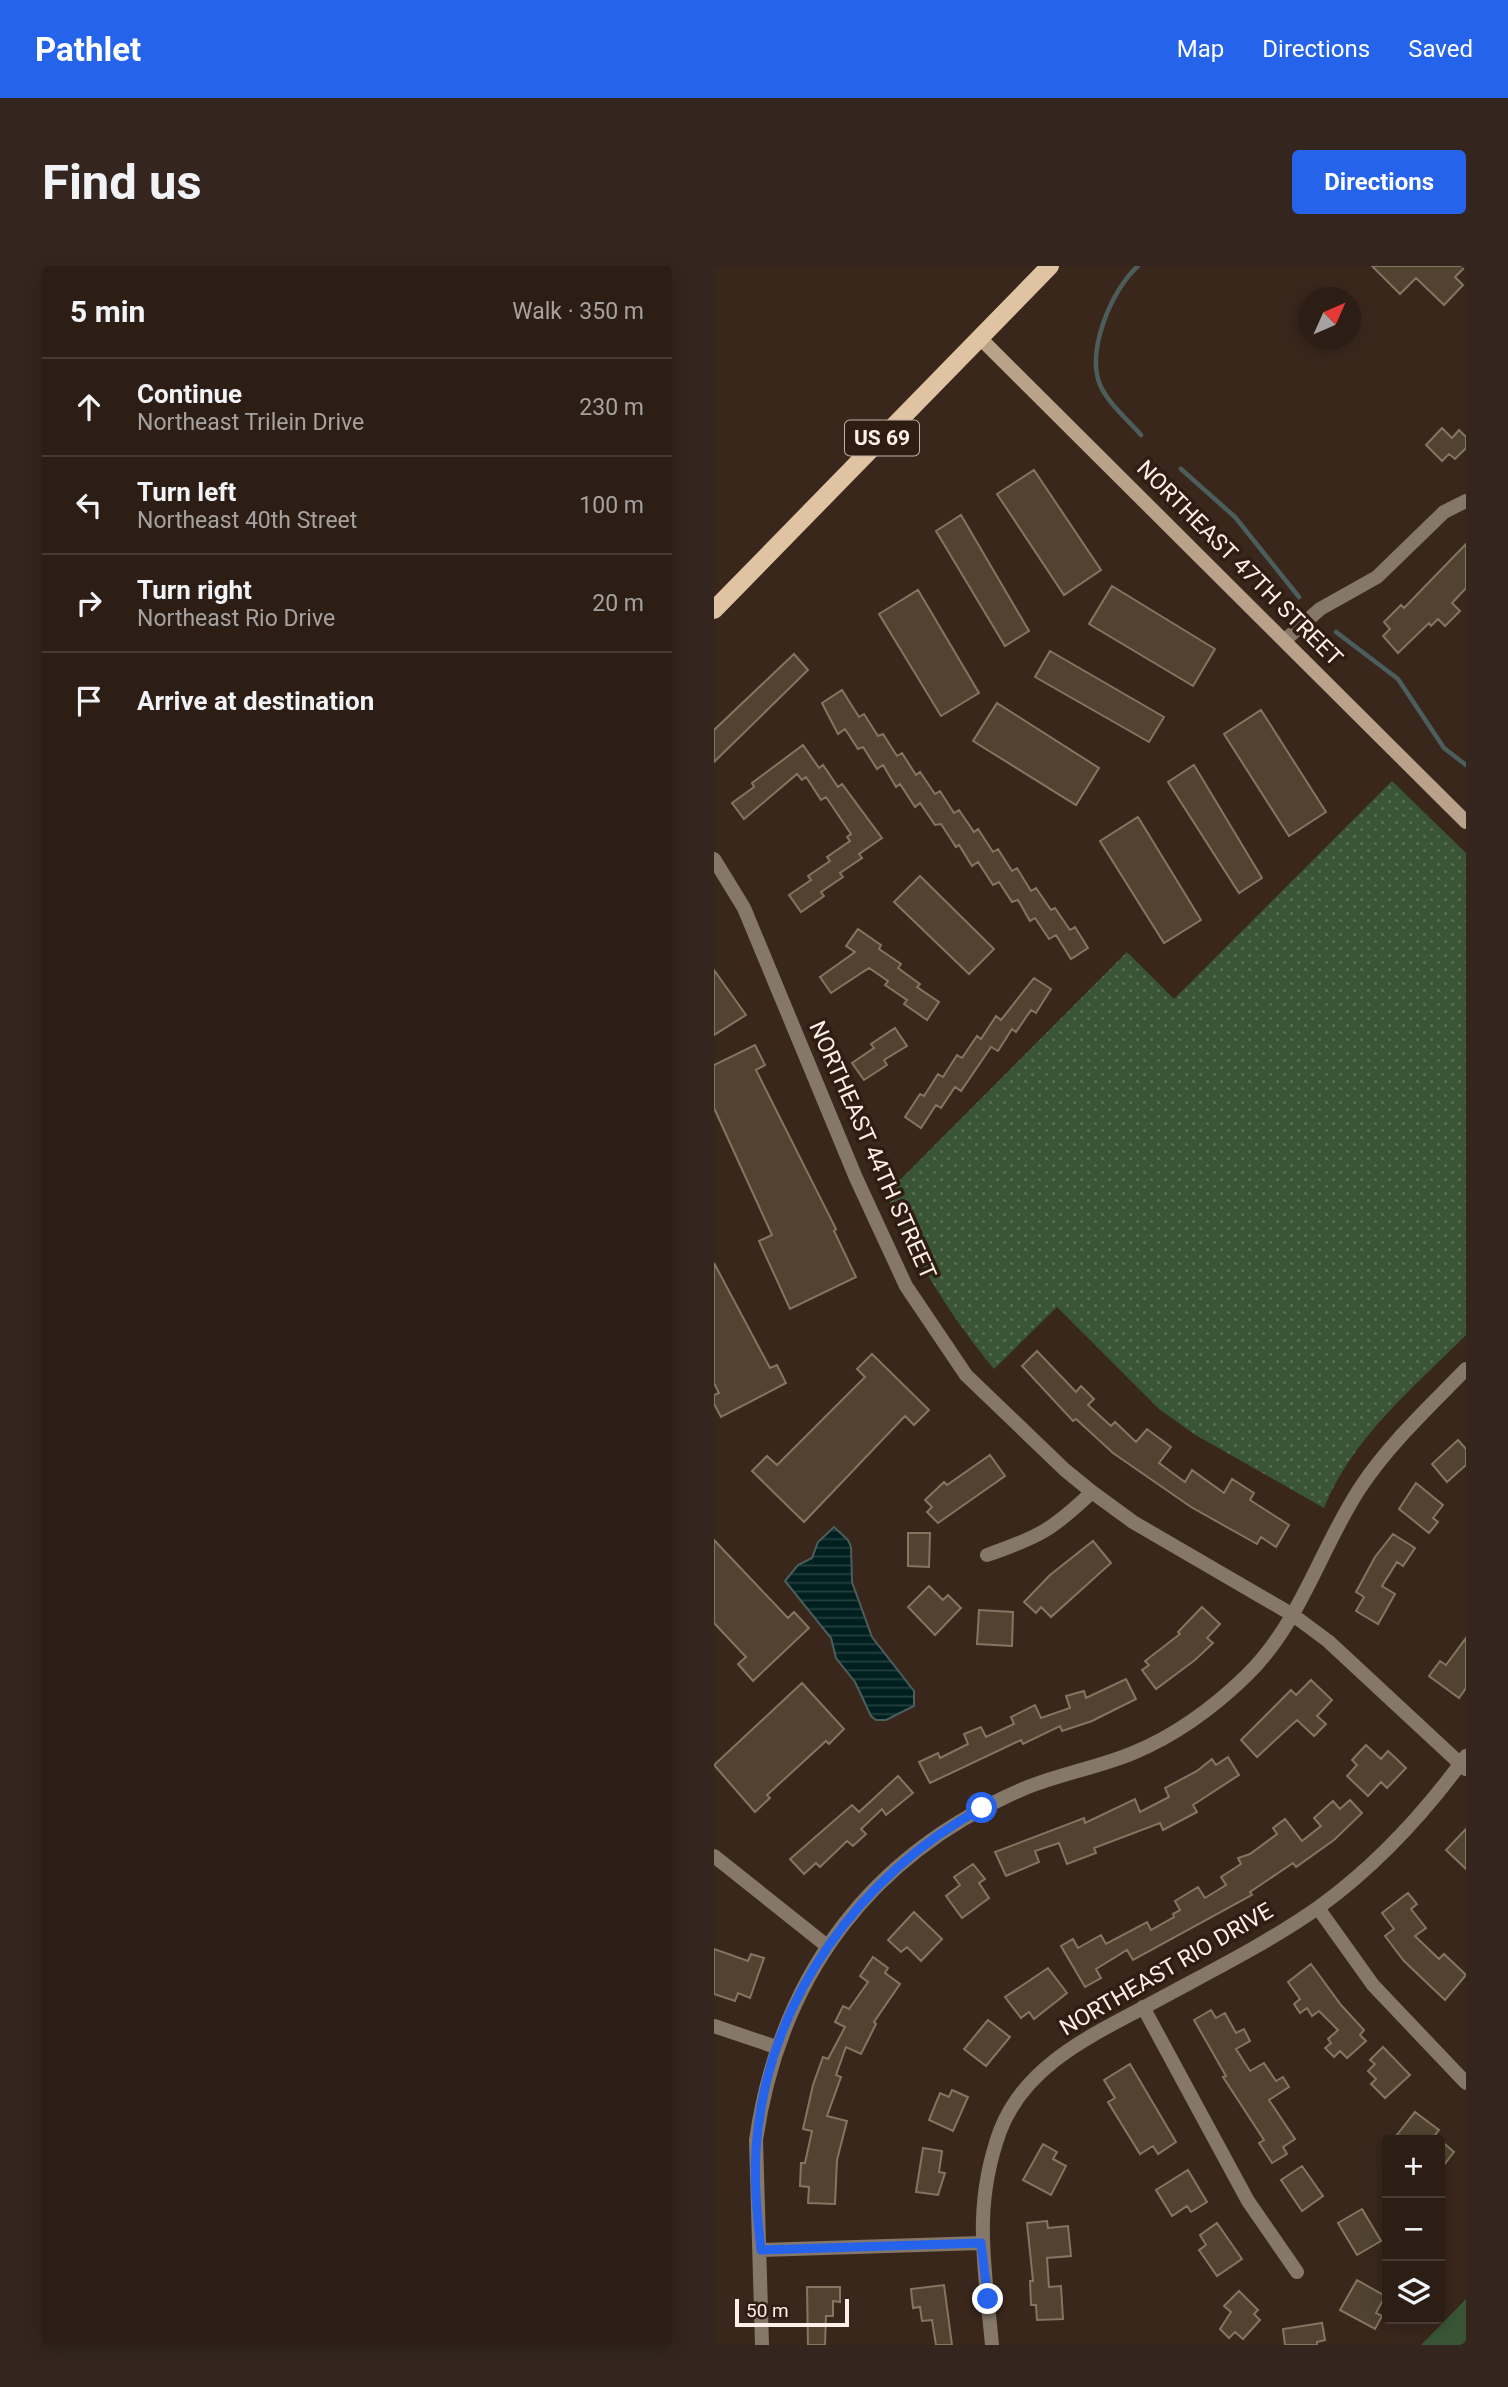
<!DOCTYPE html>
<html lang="en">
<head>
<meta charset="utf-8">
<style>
	body { margin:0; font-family:Roboto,sans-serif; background:#34261e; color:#f1f3f6 }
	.controls { position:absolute; right:21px; bottom:21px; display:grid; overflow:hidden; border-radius:7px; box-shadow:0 4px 18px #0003 }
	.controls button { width:63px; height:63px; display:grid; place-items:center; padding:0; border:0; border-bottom:2px solid #483b34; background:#2c1d15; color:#f1f3f6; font:35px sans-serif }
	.compass { position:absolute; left:584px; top:21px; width:63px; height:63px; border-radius:50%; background:#2c1d15; box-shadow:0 4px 18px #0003; rotate:45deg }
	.scale { position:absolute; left:21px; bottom:18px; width:114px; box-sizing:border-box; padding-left:7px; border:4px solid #fdf0e9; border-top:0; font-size:19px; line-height:24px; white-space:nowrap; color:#fdf0e9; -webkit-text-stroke:5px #301d12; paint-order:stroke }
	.stop { position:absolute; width:21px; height:21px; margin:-16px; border:5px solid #2563eb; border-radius:50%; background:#fff }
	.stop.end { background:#2563eb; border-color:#fff; box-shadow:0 2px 7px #0008 }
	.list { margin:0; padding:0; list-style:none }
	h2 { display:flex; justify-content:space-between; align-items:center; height:91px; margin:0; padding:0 28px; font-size:30px }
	h2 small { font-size:23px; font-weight:400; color:#a6a2a0 }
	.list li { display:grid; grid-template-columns:46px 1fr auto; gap:21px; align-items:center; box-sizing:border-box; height:98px; padding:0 28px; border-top:2px solid #483b34 }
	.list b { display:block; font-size:26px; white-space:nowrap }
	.list p { margin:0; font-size:23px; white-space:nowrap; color:#a6a2a0 }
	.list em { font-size:23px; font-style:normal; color:#a6a2a0 }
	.icon { flex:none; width:38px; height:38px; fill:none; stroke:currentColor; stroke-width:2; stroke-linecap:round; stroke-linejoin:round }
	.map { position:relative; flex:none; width:752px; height:2079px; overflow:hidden; border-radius:7px }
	header { display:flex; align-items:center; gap:42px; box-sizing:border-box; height:98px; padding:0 35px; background:#2563eb; color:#fff }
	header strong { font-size:33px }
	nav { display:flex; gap:38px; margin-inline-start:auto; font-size:24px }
	.intro { display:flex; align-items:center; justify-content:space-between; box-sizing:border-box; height:168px; padding:0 42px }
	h1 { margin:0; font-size:49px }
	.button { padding:18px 32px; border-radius:7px; background:#2563eb; color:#fff; font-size:24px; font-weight:700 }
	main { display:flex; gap:42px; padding:0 42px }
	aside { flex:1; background:#2c1d15; border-radius:7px; box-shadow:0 4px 18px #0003 }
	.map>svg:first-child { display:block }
	.grass { fill:url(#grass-dots) }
	.green { fill:#395536 }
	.water { fill:url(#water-rules); stroke:#4c5e5c; stroke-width:2 }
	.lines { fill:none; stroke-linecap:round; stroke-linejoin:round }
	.stream { stroke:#4c5e5c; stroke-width:4.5 }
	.building { fill:#514330; stroke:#847561; stroke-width:2 }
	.street { stroke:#867868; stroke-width:14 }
	.secondary { stroke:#b9a289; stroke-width:14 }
	.primary { stroke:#e0c3a2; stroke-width:18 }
	.route { stroke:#2563eb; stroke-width:9 }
	.labels { text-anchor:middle; stroke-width:7; stroke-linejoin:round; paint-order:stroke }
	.shield { fill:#301d12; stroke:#c0b1a8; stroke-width:2 }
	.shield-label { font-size:21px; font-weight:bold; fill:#fdf0e9 }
	.street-label { font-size:23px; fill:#fdf0e9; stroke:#301d12 }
</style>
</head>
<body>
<header>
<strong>Pathlet</strong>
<nav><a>Map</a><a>Directions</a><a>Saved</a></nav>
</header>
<div class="intro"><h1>Find us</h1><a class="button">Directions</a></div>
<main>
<aside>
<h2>5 min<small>Walk · 350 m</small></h2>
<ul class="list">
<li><svg class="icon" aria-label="ahead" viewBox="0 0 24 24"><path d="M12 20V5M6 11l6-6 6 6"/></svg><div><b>Continue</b><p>Northeast Trilein Drive</p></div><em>230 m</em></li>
<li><svg class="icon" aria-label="left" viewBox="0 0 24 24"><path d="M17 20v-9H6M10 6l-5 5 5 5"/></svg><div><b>Turn left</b><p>Northeast 40th Street</p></div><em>100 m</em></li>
<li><svg class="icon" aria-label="right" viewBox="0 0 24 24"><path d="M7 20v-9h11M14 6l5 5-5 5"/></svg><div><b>Turn right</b><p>Northeast Rio Drive</p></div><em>20 m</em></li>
<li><svg class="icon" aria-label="arrive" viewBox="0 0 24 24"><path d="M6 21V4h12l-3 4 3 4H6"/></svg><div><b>Arrive at destination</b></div></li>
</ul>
</aside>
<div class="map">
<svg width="752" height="2079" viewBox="0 0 752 2079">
	<defs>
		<pattern id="grass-dots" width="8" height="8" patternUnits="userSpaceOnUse" patternTransform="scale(1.75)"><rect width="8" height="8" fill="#395536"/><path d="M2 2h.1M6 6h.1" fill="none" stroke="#576e53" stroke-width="1.8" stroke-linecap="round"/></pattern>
		<pattern id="water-rules" width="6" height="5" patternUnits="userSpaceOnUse" patternTransform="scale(1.75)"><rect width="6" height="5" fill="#001f1f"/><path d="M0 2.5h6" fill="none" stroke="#264040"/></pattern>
	</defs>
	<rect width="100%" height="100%" fill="#3a271c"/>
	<path class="grass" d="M 678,515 L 752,587 L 752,1069 C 700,1121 638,1172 610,1242 L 480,1168 L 445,1143 L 343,1041 L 280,1103 C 235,1049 201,992 172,928 L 413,686 L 460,733 Z"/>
	<path class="green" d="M 752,2033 L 752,2079 L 707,2079 Z"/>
	<path class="water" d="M 120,1261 L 134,1274 L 137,1281 L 138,1316 L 158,1371 L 200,1425 L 200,1440 L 172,1454 L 162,1454 L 157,1450 L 141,1416 L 122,1392 L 117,1372 L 71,1315 L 84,1299 L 98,1292 L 104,1276 Z"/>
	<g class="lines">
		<path class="stream" d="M 424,0 C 398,23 372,84 386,119 C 394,137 414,154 427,169
			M 467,203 L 521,251 L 585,331
			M 622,366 L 684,413 L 730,482 L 752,499"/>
	</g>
	<path class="building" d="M 658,0 L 752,0 L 741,11 L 749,19 L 730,39 L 702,12 L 686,28 Z
		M 728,162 L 738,172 L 745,164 L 752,171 L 752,182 L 741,193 L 735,188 L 728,195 L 712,179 Z
		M 320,204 L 387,304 L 350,329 L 283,228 Z
		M 247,249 L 315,365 L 291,380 L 222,265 Z
		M 752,278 L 752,322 L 738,337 L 746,345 L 731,360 L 724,353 L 717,360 L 715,357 L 684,387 L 669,370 L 676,363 L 670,356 L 687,339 L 690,342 Z
		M 398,320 L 501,383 L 479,420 L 375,358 Z
		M 204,324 L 265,427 L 227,450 L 165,348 Z
		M 336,385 L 450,451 L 435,476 L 321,411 Z
		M 80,388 L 94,404 L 0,496 L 0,464 Z
		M 128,424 L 145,451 L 150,448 L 164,470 L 169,468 L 183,490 L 188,487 L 202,509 L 206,506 L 221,528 L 226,525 L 240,547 L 245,544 L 260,566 L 264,563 L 279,586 L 284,583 L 298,605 L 303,602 L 317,625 L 322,622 L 337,644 L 341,642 L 356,664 L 361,661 L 374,682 L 357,693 L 342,669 L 335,673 L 321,652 L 316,655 L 304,634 L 298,636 L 285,616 L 279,619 L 264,596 L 258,600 L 245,579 L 242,581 L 227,558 L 221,559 L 206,537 L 201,541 L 186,518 L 182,521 L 169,499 L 163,503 L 149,481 L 144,483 L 131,463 L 124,468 L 108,437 Z
		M 283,437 L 385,502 L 362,539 L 259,475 Z
		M 547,444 L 612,546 L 575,570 L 510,468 Z
		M 89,479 L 105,502 L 109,499 L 124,521 L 128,518 L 168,572 L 145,588 L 148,592 L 126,607 L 129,611 L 107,626 L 110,630 L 87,646 L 75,629 L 97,614 L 94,610 L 116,595 L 113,591 L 136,575 L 133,571 L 137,568 L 112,531 L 107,534 L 92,511 L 88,514 L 83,508 L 30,553 L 18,537 L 40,521 L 38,517 Z
		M 480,499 L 548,612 L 525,627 L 454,516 Z
		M 424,551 L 487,654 L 450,677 L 386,575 Z
		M 206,610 L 280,683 L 255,708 L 180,636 Z
		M 144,663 L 167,679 L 165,683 L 187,698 L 184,702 L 206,718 L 203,721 L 225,736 L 213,754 L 190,738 L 193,734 L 171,719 L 174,715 L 155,702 L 117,727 L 106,711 L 141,686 L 132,680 Z
		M 0,704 L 32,749 L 0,769 Z
		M 320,712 L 337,723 L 322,747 L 317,744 L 302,766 L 298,763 L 284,785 L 277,781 L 247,825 L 241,821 L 227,842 L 222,839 L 207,862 L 191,851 L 206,828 L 210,830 L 224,808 L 229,811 L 243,789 L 248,792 L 263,770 L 267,773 L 282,750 L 287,754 Z
		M 181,762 L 193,780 L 170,794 L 173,799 L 150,814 L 138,797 L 160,782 L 157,778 Z
		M 41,779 L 51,799 L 42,804 L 122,963 L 120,965 L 142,1011 L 76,1043 L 45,975 L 58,969 L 0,842 L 0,799 Z
		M 0,997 L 56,1102 L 63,1099 L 72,1117 L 7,1151 L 0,1138 L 0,1129 L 5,1127 L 0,1117 Z
		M 323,1085 L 362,1126 L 367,1120 L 380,1133 L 374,1139 L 397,1160 L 401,1156 L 422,1176 L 433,1163 L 457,1181 L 445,1197 L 471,1216 L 478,1204 L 510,1227 L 518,1213 L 540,1227 L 536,1234 L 575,1259 L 562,1281 L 547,1271 L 543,1278 L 477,1241 L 399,1187 L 362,1153 L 359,1155 L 308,1100 Z
		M 158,1088 L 215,1144 L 200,1159 L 191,1150 L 90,1256 L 38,1205 L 53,1190 L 63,1199 L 151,1111 L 143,1103 Z
		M 744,1174 L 752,1183 L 752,1199 L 733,1216 L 718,1198 Z
		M 276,1189 L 291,1210 L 224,1257 L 213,1246 L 218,1241 L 211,1234 L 230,1216 L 233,1219 Z
		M 702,1217 L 729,1239 L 719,1252 L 724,1256 L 715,1267 L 685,1243 Z
		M 194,1267 L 216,1267 L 215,1301 L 194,1300 Z
		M 679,1268 L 701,1282 L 689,1300 L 683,1296 L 668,1320 L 681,1328 L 664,1358 L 642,1345 L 650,1331 L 642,1326 L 661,1291 Z
		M 0,1274 L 74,1352 L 80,1346 L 95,1362 L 39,1415 L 24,1398 L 32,1391 L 0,1357 Z
		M 379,1275 L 397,1297 L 337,1351 L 327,1341 L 322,1347 L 310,1336 L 336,1309 Z
		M 215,1320 L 229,1334 L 234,1329 L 247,1342 L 221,1369 L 194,1341 Z
		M 488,1341 L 506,1358 L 493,1372 L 499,1377 L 481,1394 L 442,1423 L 428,1404 L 435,1399 L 431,1395 L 466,1368 L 464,1366 Z
		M 265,1344 L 299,1346 L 298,1380 L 263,1378 Z
		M 752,1372 L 752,1422 L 745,1432 L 715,1410 L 726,1395 L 732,1399 Z
		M 412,1413 L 422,1433 L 378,1455 L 348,1465 L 346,1460 L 309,1478 L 307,1474 L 216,1517 L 205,1496 L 224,1487 L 226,1492 L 254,1478 L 250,1468 L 267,1461 L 272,1471 L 300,1458 L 297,1451 L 321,1439 L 327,1452 L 356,1442 L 352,1430 L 370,1425 L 372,1432 Z
		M 597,1414 L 618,1434 L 603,1450 L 612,1458 L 600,1470 L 583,1454 L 543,1491 L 527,1474 L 577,1424 L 582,1429 Z
		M 88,1417 L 130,1463 L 115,1478 L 112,1475 L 53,1529 L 56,1532 L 41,1546 L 0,1499 Z
		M 652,1479 L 667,1493 L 674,1485 L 692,1502 L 673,1522 L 667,1516 L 654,1530 L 633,1510 L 643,1499 L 638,1494 Z
		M 514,1491 L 525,1509 L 479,1539 L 483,1546 L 449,1564 L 446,1557 L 380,1582 L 382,1587 L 353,1598 L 345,1577 L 321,1585 L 325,1596 L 292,1610 L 281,1586 L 370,1552 L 371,1557 L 421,1533 L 426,1546 L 455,1531 L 451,1522 L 483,1505 L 498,1493 L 502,1499 Z
		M 184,1510 L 199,1527 L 172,1549 L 168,1543 L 147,1563 L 152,1568 L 139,1580 L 133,1575 L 106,1601 L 102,1597 L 90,1608 L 76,1593 L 138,1539 L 145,1546 Z
		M 636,1534 L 648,1547 L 620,1574 L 582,1601 L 579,1597 L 536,1626 L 538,1629 L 419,1694 L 413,1684 L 382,1703 L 387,1712 L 371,1721 L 347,1680 L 359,1673 L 364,1682 L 387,1669 L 392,1678 L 433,1656 L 437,1664 L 460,1651 L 459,1648 L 466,1644 L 461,1635 L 484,1621 L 491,1632 L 512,1619 L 507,1611 L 527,1598 L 524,1592 L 536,1588 L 563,1568 L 559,1562 L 571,1553 L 588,1575 L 607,1560 L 600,1552 L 619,1535 L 626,1543 Z
		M 752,1563 L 752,1603 L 732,1584 Z
		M 259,1598 L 271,1613 L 265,1617 L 275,1632 L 248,1652 L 232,1630 L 246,1619 L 240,1611 Z
		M 694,1627 L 703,1638 L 697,1643 L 712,1662 L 701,1670 L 725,1693 L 730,1688 L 752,1709 L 731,1734 L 690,1695 L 671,1670 L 680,1663 L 668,1647 Z
		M 200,1646 L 228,1673 L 207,1695 L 193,1681 L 187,1686 L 174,1674 Z
		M 0,1683 L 34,1695 L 37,1688 L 50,1692 L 36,1732 L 24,1727 L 21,1735 L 0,1728 Z
		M 159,1691 L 174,1702 L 171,1707 L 186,1718 L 160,1756 L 162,1758 L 147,1788 L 132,1781 L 122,1809 L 127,1811 L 113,1850 L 133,1855 L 123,1894 L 121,1938 L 94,1937 L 95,1921 L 86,1920 L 87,1897 L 91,1897 L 98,1865 L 89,1863 L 99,1819 L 109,1791 L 114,1793 L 131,1761 L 121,1756 L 129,1740 L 135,1743 L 154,1716 L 146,1710 Z
		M 597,1698 L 627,1739 L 650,1764 L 646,1769 L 652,1775 L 633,1792 L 626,1785 L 620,1791 L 611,1782 L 617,1777 L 614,1773 L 624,1764 L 605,1745 L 598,1750 L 593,1742 L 586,1747 L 580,1738 L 586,1733 L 574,1716 Z
		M 334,1702 L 353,1727 L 320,1753 L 315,1746 L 307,1752 L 291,1731 Z
		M 497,1744 L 502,1752 L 511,1747 L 522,1767 L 530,1763 L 536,1775 L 522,1783 L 536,1805 L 550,1797 L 562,1815 L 569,1811 L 575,1821 L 555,1834 L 581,1873 L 569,1881 L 573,1888 L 558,1897 L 545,1877 L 550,1874 L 509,1811 L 512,1810 L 480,1754 Z
		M 274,1754 L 296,1771 L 272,1800 L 250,1783 Z
		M 669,1781 L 696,1809 L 671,1832 L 657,1818 L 662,1813 L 654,1805 L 661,1798 L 656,1794 Z
		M 416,1798 L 462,1876 L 444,1888 L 439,1880 L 426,1888 L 394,1836 L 401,1832 L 390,1814 Z
		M 238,1824 L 254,1831 L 239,1865 L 215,1854 L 226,1827 L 235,1831 Z
		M 701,1846 L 725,1864 L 717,1874 L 679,1874 Z
		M 726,1874 L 740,1886 L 726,1904 Z
		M 329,1878 L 343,1886 L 339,1893 L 352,1900 L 337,1929 L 309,1914 Z
		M 209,1882 L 228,1885 L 225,1906 L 231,1907 L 224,1929 L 202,1926 Z
		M 588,1900 L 609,1930 L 588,1945 L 567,1914 Z
		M 474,1904 L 493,1936 L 477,1946 L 473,1940 L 458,1950 L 442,1924 Z
		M 648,1943 L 667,1975 L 643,1989 L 624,1957 Z
		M 333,1955 L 334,1962 L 354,1960 L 357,1990 L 333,1992 L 335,2021 L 347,2020 L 349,2053 L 323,2054 L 322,2039 L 317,2039 L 316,2015 L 319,2015 L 313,1957 Z
		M 503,1957 L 528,1993 L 503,2010 L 485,1984 L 492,1979 L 486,1969 Z
		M 643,2014 L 671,2030 L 662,2047 L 668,2050 L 661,2063 L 626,2044 Z
		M 230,2019 L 238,2079 L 222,2079 L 218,2054 L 208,2055 L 206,2041 L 199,2042 L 197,2023 Z
		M 93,2021 L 126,2021 L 126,2036 L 119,2035 L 119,2050 L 112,2050 L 111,2079 L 94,2079 Z
		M 525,2025 L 544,2044 L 540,2048 L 546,2054 L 529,2073 L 521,2066 L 515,2072 L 506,2063 L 517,2046 L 510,2040 Z
		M 608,2057 L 611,2074 L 603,2076 L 603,2079 L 571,2079 L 569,2063 Z"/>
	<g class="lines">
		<path class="street" d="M 571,374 L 606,343 L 663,311 L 730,246 L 752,235
			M 0,593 L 30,642 L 142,912 L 192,1020 L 252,1109 L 351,1204 L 378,1226 L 419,1256 L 579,1349 L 614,1375 L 752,1503
			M 273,1289 C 325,1271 338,1264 378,1226
			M 0,1590 L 113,1680
			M 604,1642 L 659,1719 L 752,1817
			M 429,1741 L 534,1935 L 583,2006
			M 0,1760 L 62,1781
			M 47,1984 L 267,1977
			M 48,2079 L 42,1874 C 66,1710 156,1589 309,1523 C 344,1508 383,1502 419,1487 C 460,1470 500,1441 532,1410 C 586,1358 606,1283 646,1222 C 675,1178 715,1141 752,1103
			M 278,2079 C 271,2001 258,1942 286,1865 C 312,1797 381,1768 440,1736 C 495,1706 554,1677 605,1641 C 663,1599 710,1548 752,1490"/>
		<path class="secondary" d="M 266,72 L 752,556"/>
		<path class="primary" d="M 0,344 L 336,0"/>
	</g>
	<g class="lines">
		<path class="route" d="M 268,1542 C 146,1609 56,1732 43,1872 C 39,1908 43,1948 47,1984 L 267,1977 L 274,2033"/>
	</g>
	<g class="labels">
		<rect class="shield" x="131" y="154.5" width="74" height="35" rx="5"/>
		<g class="shield-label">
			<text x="168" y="179">US 69</text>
		</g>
		<g class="street-label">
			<text transform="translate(526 297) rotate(45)" y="8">NORTHEAST 47TH STREET</text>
			<text transform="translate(159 884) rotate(66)" y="8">NORTHEAST 44TH STREET</text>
			<text transform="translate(452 1703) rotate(-30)" y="8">NORTHEAST RIO DRIVE</text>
		</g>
	</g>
</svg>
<div class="controls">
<button>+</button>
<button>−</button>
<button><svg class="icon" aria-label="layers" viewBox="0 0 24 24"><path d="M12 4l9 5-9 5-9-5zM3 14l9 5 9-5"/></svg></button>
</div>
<svg class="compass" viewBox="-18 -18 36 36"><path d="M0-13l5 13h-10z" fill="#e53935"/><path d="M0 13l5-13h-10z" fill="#a6a2a0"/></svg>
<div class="scale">50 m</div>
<div class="stop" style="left:268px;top:1542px"></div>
<div class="stop end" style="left:274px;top:2033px"></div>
</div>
</main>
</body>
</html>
